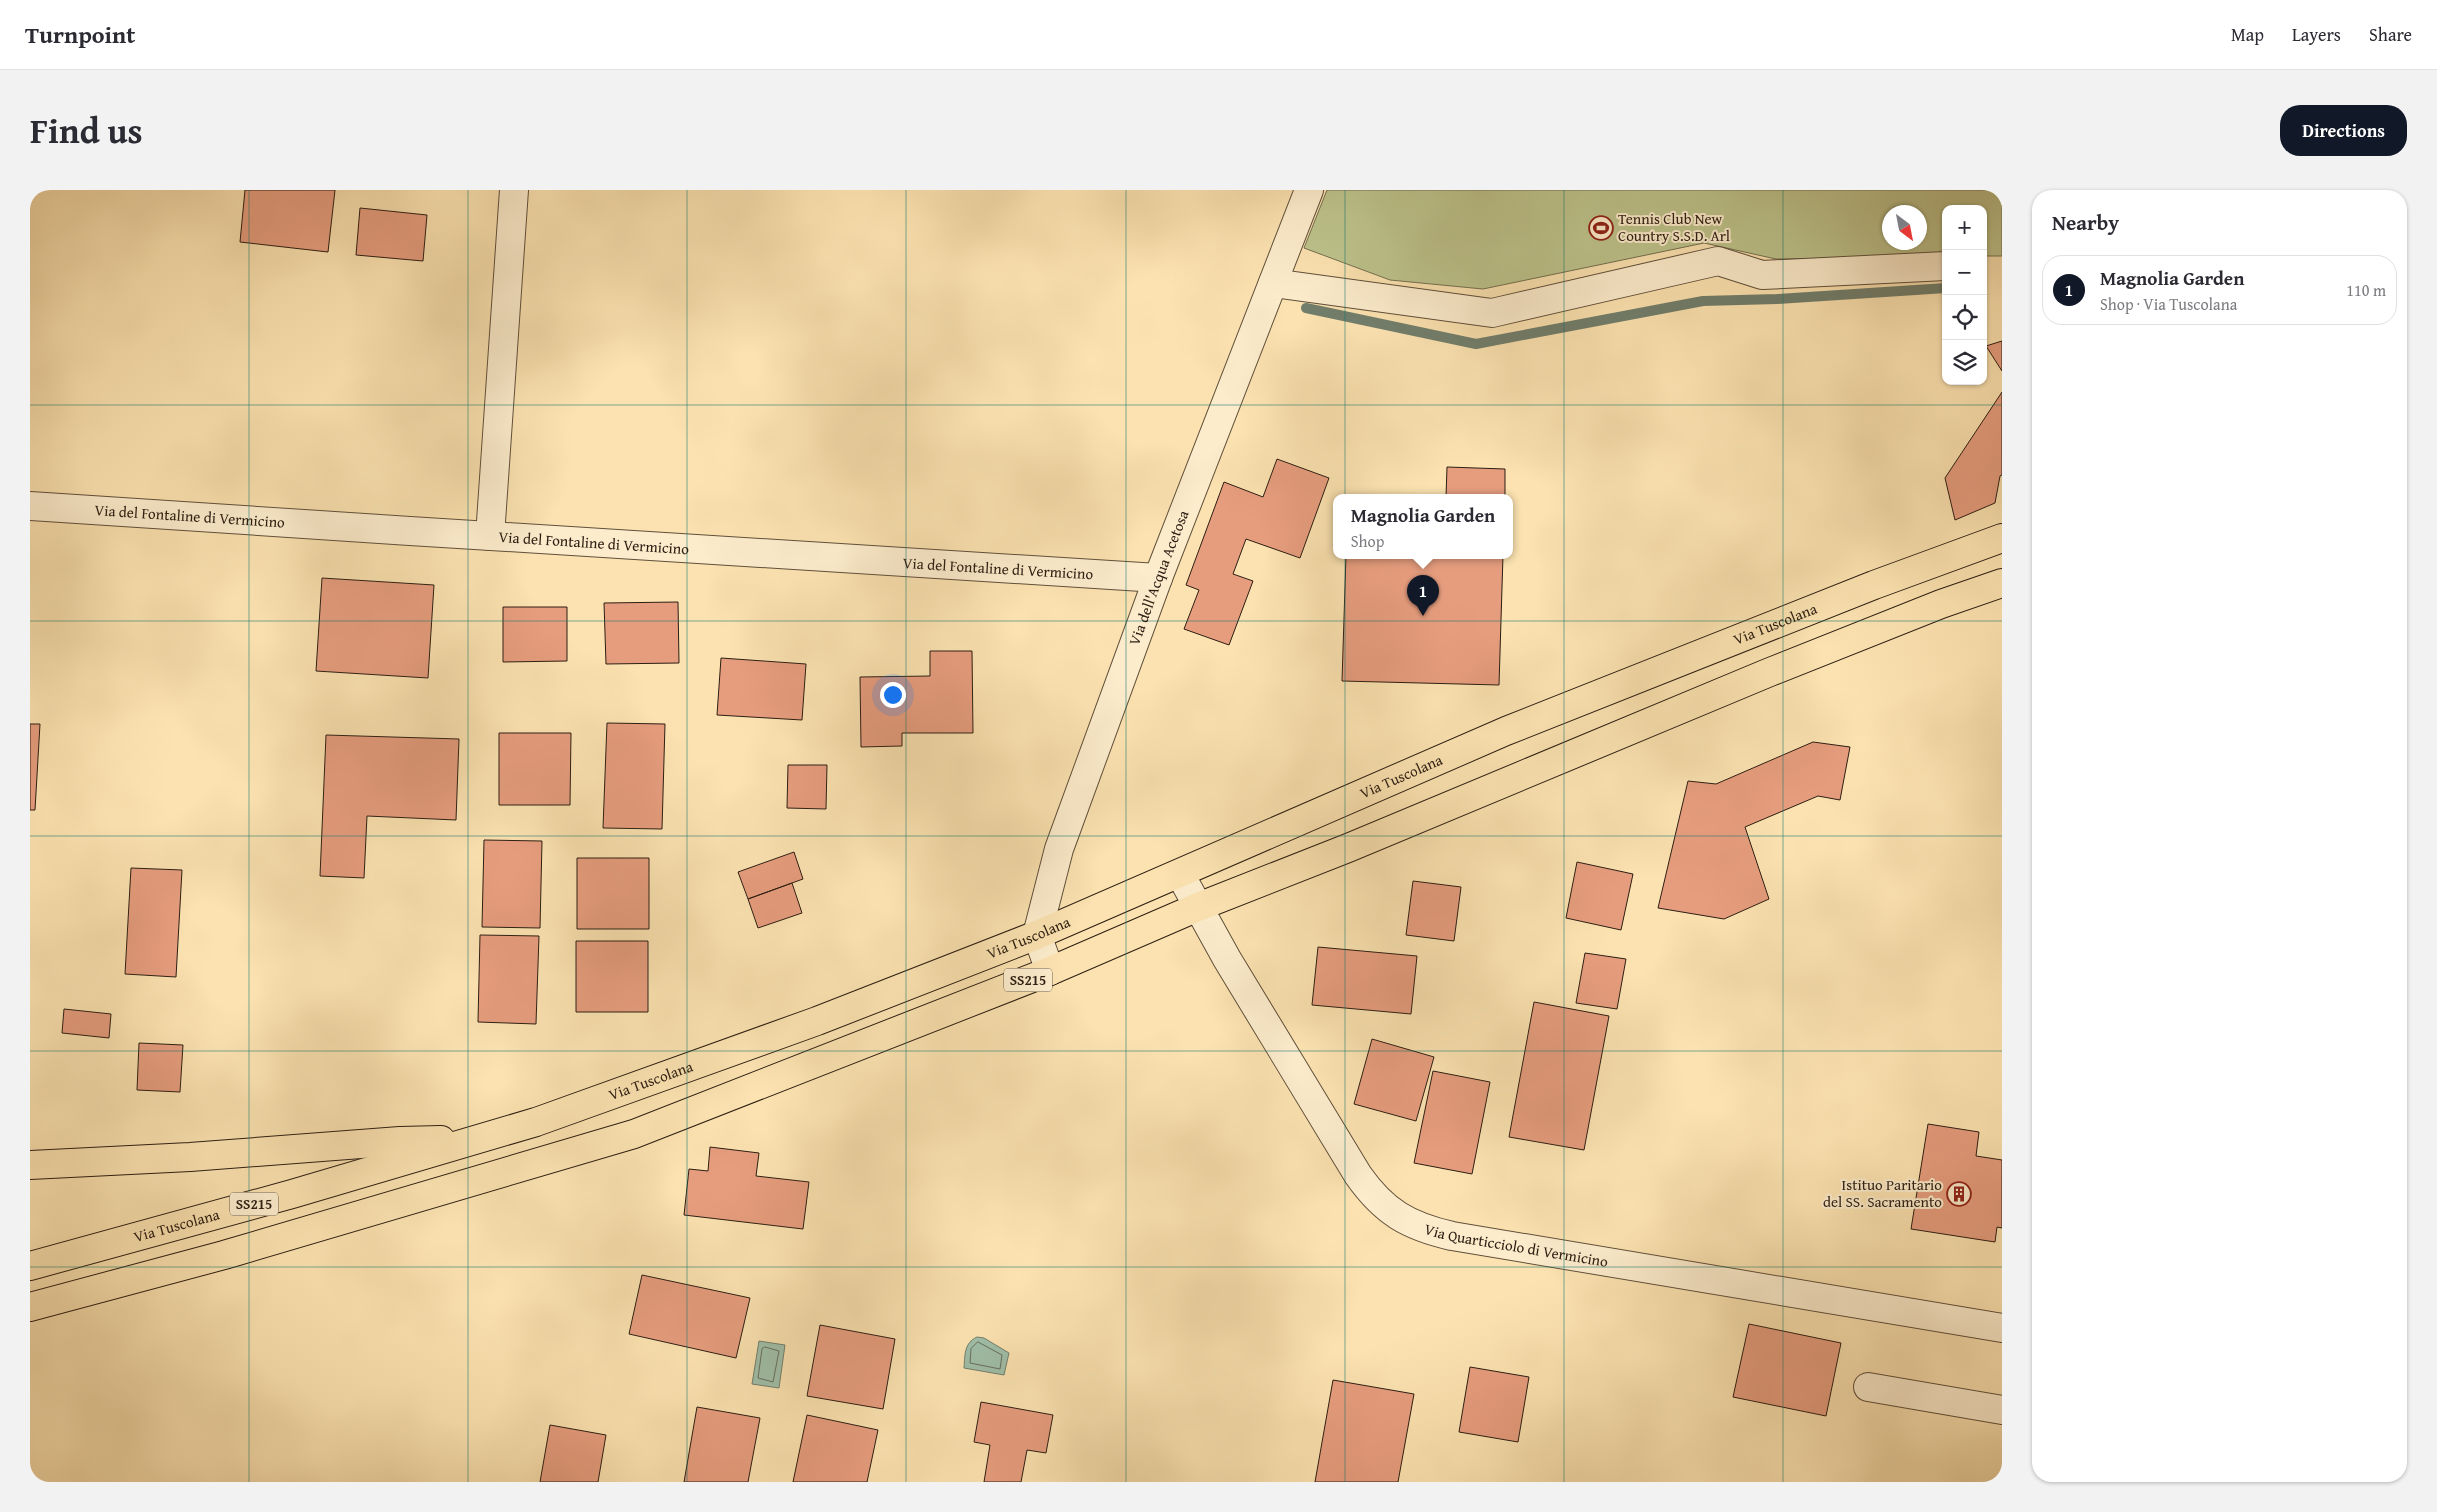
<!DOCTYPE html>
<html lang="en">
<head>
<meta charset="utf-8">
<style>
	body { margin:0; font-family:"Gentium Book Plus",serif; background:#f2f2f3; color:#2b2b33 }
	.controls { position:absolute; right:15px; top:15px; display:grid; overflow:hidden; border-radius:10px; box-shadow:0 1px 4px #0004 }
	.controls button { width:45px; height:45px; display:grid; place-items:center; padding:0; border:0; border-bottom:1px solid #e1e1e2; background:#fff; color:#2b2b33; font:25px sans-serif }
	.compass { position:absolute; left:1852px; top:15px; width:45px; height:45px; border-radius:50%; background:#fff; box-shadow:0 1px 4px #0004; rotate:148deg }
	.you { position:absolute; left:862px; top:504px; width:18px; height:18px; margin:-12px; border:4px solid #fff; border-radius:50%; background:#1a73e8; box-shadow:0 0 0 8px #1a73e833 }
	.badge { display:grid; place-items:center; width:32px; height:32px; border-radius:50%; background:#111827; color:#fff; font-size:16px; font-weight:700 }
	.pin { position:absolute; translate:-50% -41px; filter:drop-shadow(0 1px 2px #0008) }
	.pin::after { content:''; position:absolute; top:26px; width:18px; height:15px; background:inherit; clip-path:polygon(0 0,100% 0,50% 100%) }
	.popup { position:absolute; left:1303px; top:304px; width:180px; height:65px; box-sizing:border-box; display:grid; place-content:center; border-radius:10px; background:#fff; filter:drop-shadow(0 1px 4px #0005); font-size:16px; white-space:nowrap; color:#7c7c81 }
	.popup b { font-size:19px; color:#2b2b33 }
	.popup::after { content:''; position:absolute; left:50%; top:100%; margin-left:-10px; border:10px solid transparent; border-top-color:#fff }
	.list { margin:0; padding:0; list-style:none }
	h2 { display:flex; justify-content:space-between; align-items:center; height:65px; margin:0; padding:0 20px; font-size:21px }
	h2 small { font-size:16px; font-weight:400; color:#7c7c81 }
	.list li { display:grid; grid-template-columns:32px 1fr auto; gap:15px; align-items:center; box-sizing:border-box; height:70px; margin:0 10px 10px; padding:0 10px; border:1px solid #e1e1e2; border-radius:20px }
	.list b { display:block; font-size:19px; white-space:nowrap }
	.list p { margin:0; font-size:16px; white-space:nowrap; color:#7c7c81 }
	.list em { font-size:16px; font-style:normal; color:#7c7c81 }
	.icon { flex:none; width:28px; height:28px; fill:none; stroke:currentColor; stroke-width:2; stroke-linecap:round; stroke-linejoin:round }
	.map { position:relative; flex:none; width:1972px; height:1292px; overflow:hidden; border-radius:20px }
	header { display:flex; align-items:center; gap:30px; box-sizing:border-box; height:70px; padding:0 25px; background:#fff; border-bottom:1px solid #e1e1e2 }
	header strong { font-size:24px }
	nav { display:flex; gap:28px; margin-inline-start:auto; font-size:18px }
	.intro { display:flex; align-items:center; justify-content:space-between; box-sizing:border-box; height:120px; padding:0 30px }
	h1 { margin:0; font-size:35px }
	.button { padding:12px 22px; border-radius:20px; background:#111827; color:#fff; font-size:18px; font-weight:700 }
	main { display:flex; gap:30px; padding:0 30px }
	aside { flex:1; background:#fff; border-radius:20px; box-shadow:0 1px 4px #0004 }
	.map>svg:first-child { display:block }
	.green { fill:#bdc38c; stroke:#747050; fill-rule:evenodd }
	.water { fill:#9fbea8; stroke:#717e6c }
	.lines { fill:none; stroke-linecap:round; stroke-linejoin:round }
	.shore { stroke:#666e5e; stroke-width:1 }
	.stream { stroke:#717e6c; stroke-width:10 }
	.building { fill:#e69d7e; stroke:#2c1e13 }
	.minor-casing { stroke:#604f3a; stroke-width:30 }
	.major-casing { stroke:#2c1e13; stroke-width:30 }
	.minor { stroke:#fceccc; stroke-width:28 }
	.major { stroke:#fbe2b0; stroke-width:28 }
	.grid { fill:none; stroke:#0f766e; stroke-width:1; stroke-opacity:0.55 }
	.labels { text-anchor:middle; stroke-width:4; stroke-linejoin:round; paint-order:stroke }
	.shield { fill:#fceccc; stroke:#6a5c4a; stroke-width:1 }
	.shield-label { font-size:14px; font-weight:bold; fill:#2c1e13 }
	.poi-label { font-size:15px; fill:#2c1e13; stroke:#fceccc; text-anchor:start }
	.street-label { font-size:15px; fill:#2c1e13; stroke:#fceccc }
</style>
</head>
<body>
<header>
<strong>Turnpoint</strong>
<nav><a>Map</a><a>Layers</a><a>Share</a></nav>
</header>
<div class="intro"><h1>Find us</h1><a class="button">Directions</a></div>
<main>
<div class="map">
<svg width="1972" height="1292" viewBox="0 0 1972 1292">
	<rect width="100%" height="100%" fill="#fbe2b0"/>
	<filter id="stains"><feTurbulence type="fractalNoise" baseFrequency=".004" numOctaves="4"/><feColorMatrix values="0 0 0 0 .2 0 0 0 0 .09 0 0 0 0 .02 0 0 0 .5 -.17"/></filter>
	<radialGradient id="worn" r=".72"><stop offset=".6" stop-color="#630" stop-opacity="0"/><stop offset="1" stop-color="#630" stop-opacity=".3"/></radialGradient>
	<path class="green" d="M 1297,0 L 1972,0 L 1972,66 L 1953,66 L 1953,19 L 1916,19 L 1916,67 L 1746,69 L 1674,53 L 1453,99 L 1360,90 L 1274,58 ZM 1860,22 L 1890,22 L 1890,52 L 1860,52 Z"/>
	<path class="water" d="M 947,1147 L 954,1148 L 979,1163 L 974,1185 L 934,1178 C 935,1165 934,1153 947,1147 Z
		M 729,1151 L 755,1155 L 749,1198 L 722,1194 Z"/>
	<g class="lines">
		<path class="shore" d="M 948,1152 L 972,1165 L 970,1179 L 940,1173 L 941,1159 Z
			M 735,1157 L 749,1161 L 743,1192 L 728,1188 L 732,1159 Z"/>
		<path class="stream" d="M 1276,118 L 1446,154 L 1673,111 L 1747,109 L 1916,98"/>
	</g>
	<path class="building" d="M 215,0 L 305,0 L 298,62 L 210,52 Z
		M 330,18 L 397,25 L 393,71 L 326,65 Z
		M 1972,151 L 1972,181 L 1956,156 Z
		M 1972,202 L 1972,285 L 1970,286 L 1965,313 L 1925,330 L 1915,288 Z
		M 1247,269 L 1299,288 L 1270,368 L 1216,349 L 1203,384 L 1223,391 L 1199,455 L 1154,439 L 1169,400 L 1156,395 L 1194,292 L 1233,307 Z
		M 1417,277 L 1475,279 L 1475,307 L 1416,307 Z
		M 1316,365 L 1473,365 L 1469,495 L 1312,491 Z
		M 292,388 L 404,395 L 398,488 L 286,481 Z
		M 648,412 L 649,473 L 576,474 L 574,413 Z
		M 473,417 L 537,417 L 537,471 L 473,472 Z
		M 900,461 L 942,461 L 943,543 L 872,543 L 872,556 L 831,557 L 830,487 L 900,486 Z
		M 691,468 L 776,474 L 772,530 L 687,525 Z
		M 577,533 L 635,534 L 632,639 L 573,638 Z
		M 0,534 L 10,534 L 5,620 L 0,620 Z
		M 469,543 L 541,543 L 540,615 L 469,615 Z
		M 296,545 L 429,549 L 426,630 L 337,626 L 334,688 L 290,686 Z
		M 1783,552 L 1820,557 L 1810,610 L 1788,606 L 1715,637 L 1739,709 L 1694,729 L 1628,718 L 1658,591 L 1686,594 Z
		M 758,575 L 797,575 L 796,619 L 757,618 Z
		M 454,650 L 512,651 L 510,738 L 452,737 Z
		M 764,662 L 773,689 L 718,709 L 708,682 Z
		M 547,668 L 619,668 L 619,739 L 547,739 Z
		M 1547,672 L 1603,684 L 1591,740 L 1536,728 Z
		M 101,678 L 152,680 L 146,787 L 95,784 Z
		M 1383,691 L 1431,697 L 1424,751 L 1376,745 Z
		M 762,693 L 772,723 L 728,738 L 718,709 Z
		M 450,745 L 509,746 L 506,834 L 448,832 Z
		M 546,751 L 618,751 L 618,822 L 546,822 Z
		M 1288,757 L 1387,766 L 1381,824 L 1282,815 Z
		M 1555,763 L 1596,769 L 1587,819 L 1546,813 Z
		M 1504,812 L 1579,826 L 1554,960 L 1479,947 Z
		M 34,819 L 81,824 L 79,848 L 32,843 Z
		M 1342,849 L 1404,867 L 1386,931 L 1324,914 Z
		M 109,853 L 153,855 L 150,902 L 107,900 Z
		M 1403,881 L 1460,892 L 1442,984 L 1384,973 Z
		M 1898,934 L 1949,942 L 1946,966 L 1972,970 L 1972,1038 L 1967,1037 L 1965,1052 L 1881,1039 Z
		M 680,957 L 729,963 L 726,986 L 779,992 L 773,1039 L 654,1025 L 659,979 L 678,981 Z
		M 612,1085 L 720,1108 L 706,1168 L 599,1144 Z
		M 1719,1134 L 1811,1153 L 1796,1226 L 1703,1207 Z
		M 790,1135 L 865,1149 L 853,1219 L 777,1206 Z
		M 1440,1177 L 1499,1187 L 1488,1252 L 1429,1242 Z
		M 1303,1190 L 1384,1204 L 1368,1292 L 1285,1292 Z
		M 951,1212 L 1023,1225 L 1016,1263 L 997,1260 L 991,1292 L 954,1292 L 960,1255 L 944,1252 Z
		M 667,1217 L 730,1228 L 718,1292 L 654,1292 Z
		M 777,1225 L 848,1240 L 837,1292 L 763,1292 Z
		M 520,1235 L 576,1245 L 568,1292 L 510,1292 Z"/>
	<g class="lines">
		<g class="minor-casing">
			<g id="minor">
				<path d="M 1243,93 L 1462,123 L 1688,71 L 1732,85 L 1916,76"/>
				<path id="s1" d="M 0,316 C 376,340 752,367 1128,388"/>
				<path d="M 460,346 L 484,0"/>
				<path id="s2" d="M 1150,684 L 1197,769 L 1328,985 C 1354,1022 1378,1036 1422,1046 L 1972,1138"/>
				<path id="s3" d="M 1020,781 L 1007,745 L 1029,659 L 1128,388 L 1279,0"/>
				<path d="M 1838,1197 L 1972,1220"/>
			</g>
		</g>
		<g class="major-casing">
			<g id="major">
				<path d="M 0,975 L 160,967 L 370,951 L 411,950"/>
				<path id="s4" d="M 0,1076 L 262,1004 L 506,932 L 787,831 L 1007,745 L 1476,541 L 1844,395 L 1972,348"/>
				<path d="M 0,1117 L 194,1065 L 604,944 L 1020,781 L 1168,717 L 1318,658 L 1740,482 L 1911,414 L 1972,393"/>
			</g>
		</g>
		<use href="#minor" class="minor"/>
		<use href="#major" class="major"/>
	</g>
	<path class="grid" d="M 219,0 L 219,1292M 438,0 L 438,1292M 657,0 L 657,1292M 876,0 L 876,1292M 1096,0 L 1096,1292M 1315,0 L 1315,1292M 1534,0 L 1534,1292M 1753,0 L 1753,1292M 0,215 L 1972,215M 0,431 L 1972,431M 0,646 L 1972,646M 0,861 L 1972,861M 0,1077 L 1972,1077"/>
	<defs>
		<g id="stadium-ring" transform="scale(1.25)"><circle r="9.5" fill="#fceccc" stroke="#8f2418" stroke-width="1.5"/><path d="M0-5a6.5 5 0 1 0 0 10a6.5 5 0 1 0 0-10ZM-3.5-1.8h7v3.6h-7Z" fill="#8f2418"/></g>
		<g id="building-ring" transform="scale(1.25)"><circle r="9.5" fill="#fceccc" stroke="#8f2418" stroke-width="1.5"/><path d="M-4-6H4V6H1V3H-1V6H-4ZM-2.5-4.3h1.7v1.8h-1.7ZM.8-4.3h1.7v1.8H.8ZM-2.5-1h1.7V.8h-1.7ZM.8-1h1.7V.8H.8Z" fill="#8f2418"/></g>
	</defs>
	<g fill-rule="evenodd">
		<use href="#stadium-ring" x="1571" y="38"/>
		<use href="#building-ring" x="1929" y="1004"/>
	</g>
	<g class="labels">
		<g class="shield">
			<rect x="974" y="778.5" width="48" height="23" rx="4"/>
			<rect x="200" y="1002.5" width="48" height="23" rx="4"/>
		</g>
		<g class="shield-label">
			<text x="998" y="795">SS215</text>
			<text x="224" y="1019">SS215</text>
		</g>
		<g class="poi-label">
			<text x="1588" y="34">Tennis Club New<tspan x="1588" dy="17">Country S.S.D. Arl</tspan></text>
			<text x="1912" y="1000" text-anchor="end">Istituo Paritario<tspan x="1912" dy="17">del SS. Sacramento</tspan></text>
		</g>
		<g class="street-label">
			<text dy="5" stroke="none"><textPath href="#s1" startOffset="160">Via del Fontaline di Vermicino</textPath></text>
			<text dy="5" stroke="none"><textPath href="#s1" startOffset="565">Via del Fontaline di Vermicino</textPath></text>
			<text dy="5" stroke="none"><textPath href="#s1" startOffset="970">Via del Fontaline di Vermicino</textPath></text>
			<text dy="5" stroke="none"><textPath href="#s3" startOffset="416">Via dell'Acqua Acetosa</textPath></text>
			<text dy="5" stroke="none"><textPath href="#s4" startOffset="1862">Via Tuscolana</textPath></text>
			<text dy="5" stroke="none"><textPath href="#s4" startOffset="1458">Via Tuscolana</textPath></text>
			<text dy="5" stroke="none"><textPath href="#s4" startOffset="1052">Via Tuscolana</textPath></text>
			<text dy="5" stroke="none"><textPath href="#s4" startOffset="648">Via Tuscolana</textPath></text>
			<text dy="5" stroke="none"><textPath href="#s4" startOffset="152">Via Tuscolana</textPath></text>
			<text dy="5" stroke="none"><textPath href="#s2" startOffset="530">Via Quarticciolo di Vermicino</textPath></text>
		</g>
	</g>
	<rect width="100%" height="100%" filter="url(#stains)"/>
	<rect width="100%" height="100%" fill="url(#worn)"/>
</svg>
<div class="controls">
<button>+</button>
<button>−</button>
<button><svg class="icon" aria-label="locate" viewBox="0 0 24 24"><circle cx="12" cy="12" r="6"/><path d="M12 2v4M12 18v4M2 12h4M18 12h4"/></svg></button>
<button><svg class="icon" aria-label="layers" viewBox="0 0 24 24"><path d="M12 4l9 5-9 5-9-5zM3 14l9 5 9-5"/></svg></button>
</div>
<svg class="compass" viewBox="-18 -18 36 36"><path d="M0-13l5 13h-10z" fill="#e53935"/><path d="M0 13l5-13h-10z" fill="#7c7c81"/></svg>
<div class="you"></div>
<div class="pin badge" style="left:1393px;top:426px">1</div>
<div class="popup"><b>Magnolia Garden</b>Shop</div>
</div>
<aside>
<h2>Nearby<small></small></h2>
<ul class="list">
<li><span class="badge">1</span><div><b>Magnolia Garden</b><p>Shop · Via Tuscolana</p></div><em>110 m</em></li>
</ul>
</aside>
</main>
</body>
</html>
